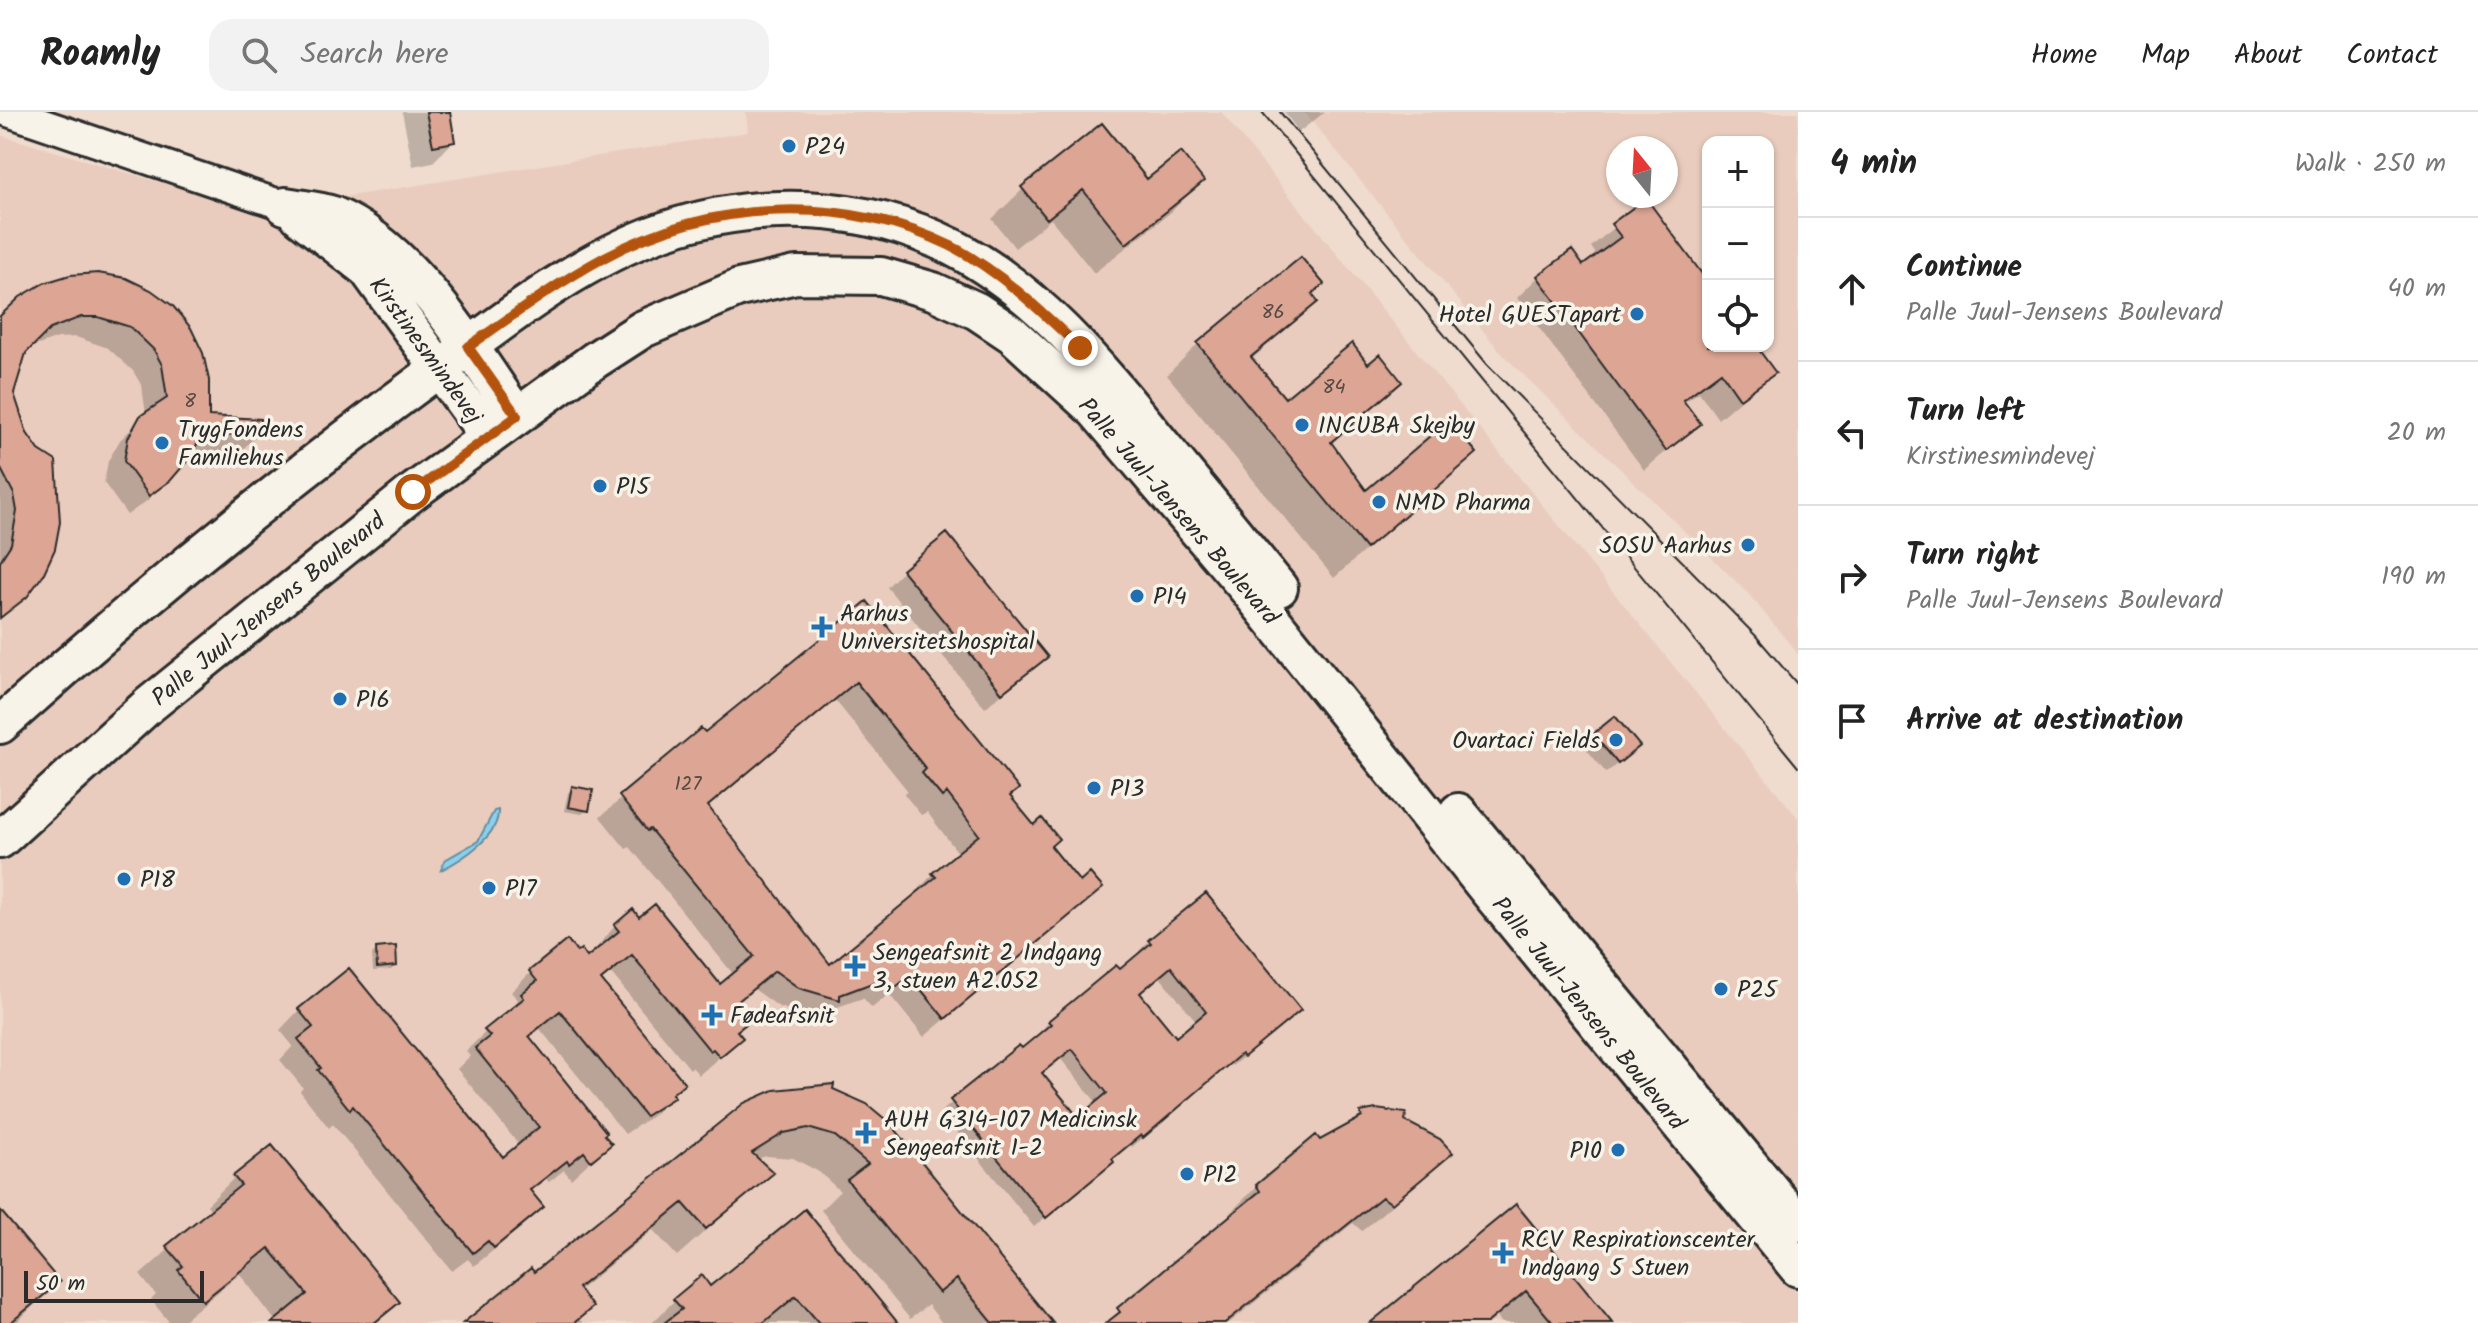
<!DOCTYPE html>
<html lang="en">
<head>
<meta charset="utf-8">
<style>
	body { margin:0; font-family:Kalam,sans-serif; background:#f2f2f2; color:#222 }
	.controls { position:absolute; right:24px; top:24px; display:grid; overflow:hidden; border-radius:16px; box-shadow:0 2px 6px #0004 }
	.controls button { width:72px; height:72px; display:grid; place-items:center; padding:0; border:0; border-bottom:2px solid #e0e0e0; background:#fff; color:#222; font:40px sans-serif }
	.compass { position:absolute; left:1606px; top:24px; width:72px; height:72px; border-radius:50%; background:#fff; box-shadow:0 2px 6px #0004; rotate:342deg }
	.scale { position:absolute; left:24px; bottom:20px; width:180px; box-sizing:border-box; padding-left:8px; border:4px solid #2b2b2b; border-top:0; font-size:22px; line-height:28px; white-space:nowrap; color:#2b2b2b; -webkit-text-stroke:6px #f7f3e8; paint-order:stroke }
	.stop { position:absolute; width:24px; height:24px; margin:-18px; border:6px solid #b45309; border-radius:50%; background:#fff }
	.stop.end { background:#b45309; border-color:#fff; box-shadow:0 2px 8px #0008 }
	.list { margin:0; padding:0; list-style:none }
	h2 { display:flex; justify-content:space-between; align-items:center; height:104px; margin:0; padding:0 32px; font-size:34px }
	h2 small { font-size:26px; font-weight:400; color:#767676 }
	.list li { display:grid; grid-template-columns:52px 1fr auto; gap:24px; align-items:center; box-sizing:border-box; height:144px; padding:0 32px; border-top:2px solid #e0e0e0 }
	.list b { display:block; font-size:30px; white-space:nowrap }
	.list p { margin:0; font-size:26px; white-space:nowrap; color:#767676 }
	.list em { font-size:26px; font-style:normal; color:#767676 }
	.icon { flex:none; width:44px; height:44px; fill:none; stroke:currentColor; stroke-width:2; stroke-linecap:round; stroke-linejoin:round }
	.map { position:relative; flex:none; width:1798px; height:1211px; overflow:hidden }
	header { display:flex; align-items:center; gap:48px; box-sizing:border-box; height:112px; padding:0 40px; background:#fff; border-bottom:2px solid #e0e0e0 }
	header strong { font-size:38px }
	nav { display:flex; gap:44px; margin-inline-start:auto; font-size:28px }
	.search { width:560px; height:72px; background:#f2f2f2; display:flex; align-items:center; gap:20px; box-sizing:border-box; padding:0 28px; border-radius:24px; color:#767676; font-size:30px }
	main { display:flex }
	aside { flex:1; background:#fff }
	.map>svg:first-child { display:block }
	.built { fill:#e9ccbd; fill-rule:evenodd }
	.water { fill:#8bd0ec; stroke:#658e9f; stroke-width:2 }
	.shadow { fill:#0003; fill-rule:evenodd }
	.building { fill:#dca594; stroke:#2b2b2b; stroke-width:2; fill-rule:evenodd }
	.lines { fill:none; stroke-linecap:round; stroke-linejoin:round }
	.minor-casing { stroke:#2b2b2b; stroke-width:34 }
	.tertiary-casing { stroke:#2b2b2b; stroke-width:42 }
	.minor { stroke:#f7f3e8; stroke-width:28 }
	.tertiary { stroke:#f7f3e8; stroke-width:36 }
	.tram { stroke:#2b2b2b; stroke-width:2 }
	.route { stroke:#b45309; stroke-width:10 }
	.poi-dot { fill:#1f6fb2; stroke:#f7f3e8; stroke-width:3 }
	.labels { text-anchor:middle; stroke-width:7; stroke-linejoin:round; paint-order:stroke }
	.number-label { font-size:20px; fill:#574a45 }
	.poi-label { font-size:24px; fill:#2b2b2b; stroke:#f7f3e8; text-anchor:start }
	.street-label { font-size:24px; fill:#2b2b2b; stroke:#f7f3e8 }
</style>
</head>
<body>
<header>
<strong>Roamly</strong>
<div class="search"><svg class="icon" aria-label="search" viewBox="0 0 24 24"><circle cx="10" cy="10" r="6"/><path d="M15 15l6 6"/></svg>Search here</div>
<nav><a>Home</a><a>Map</a><a>About</a><a>Contact</a></nav>
</header>
<main>
<div class="map">
<svg width="1798" height="1211" viewBox="0 0 1798 1211">
	<rect width="100%" height="100%" fill="#efdccf"/>
	<filter id="ink" filterUnits="userSpaceOnUse"><feTurbulence type="fractalNoise" baseFrequency=".0125" numOctaves="2"/><feDisplacementMap in="SourceGraphic" scale="16" xChannelSelector="R" yChannelSelector="G"/><feConvolveMatrix kernelMatrix="1 2 1 2 8 2 1 2 1" color-interpolation-filters="sRGB"/></filter>
	<g filter="url(#ink)">
		<path class="built" d="M 746,0 L 1221,0 L 1798,706 L 1798,1211 L 0,1211 L 0,23 L 256,99 L 748,20 Z
			M 1304,0 L 1798,0 L 1798,542 L 1747,480 L 1504,244 ZM 1708,30 L 1768,30 L 1768,234 L 1708,234 ZM 1618,36 L 1666,36 L 1666,84 L 1618,84 Z"/>
		<path class="water" d="M 498,698 C 500,724 461,748 441,758 L 445,748 L 478,729 L 494,699 Z"/>
		<path class="shadow" d="M 402,0 L 448,0 L 453,30 L 433,50 L 413,54 Z
			M 1284,0 L 1325,0 L 1299,20 Z
			M 1202,69 L 1171,100 L 1094,161 L 1051,107 L 1015,136 L 992,107 L 1023,77 Z
			M 1645,89 L 1708,173 L 1708,234 L 1753,234 L 1773,260 L 1718,307 L 1699,280 L 1683,291 L 1699,312 L 1644,358 L 1517,186 L 1538,165 L 1583,156 L 1598,145 L 1591,135 Z
			M 98,164 L 207,306 L 259,321 L 238,342 L 189,343 L 148,388 L 127,403 L 104,371 L 108,349 L 120,328 L 146,303 L 142,274 L 133,259 L 108,236 L 76,225 L 58,226 L 27,237 L 14,272 L 25,484 L 0,508 L 0,206 Z
			M 1310,183 L 1316,190 L 1251,248 L 1285,289 L 1368,254 L 1399,269 L 1330,333 L 1365,380 L 1474,341 L 1334,466 L 1167,263 L 1198,232 Z
			M 903,459 L 1045,544 L 985,596 L 887,475 Z
			M 866,492 L 1008,685 L 1079,772 L 1100,776 L 924,925 L 889,882 L 872,896 L 863,886 L 826,899 L 818,906 L 779,895 L 754,877 L 735,893 L 736,920 L 741,926 L 699,963 L 692,955 L 690,957 L 611,861 L 600,870 L 672,985 L 652,1004 L 625,1022 L 540,917 L 528,927 L 609,1032 L 571,1067 L 564,1058 L 549,1070 L 546,1067 L 529,1080 L 541,1095 L 522,1115 L 474,1154 L 468,1147 L 452,1159 L 333,1012 L 329,1016 L 300,979 L 303,976 L 280,948 L 293,934 L 280,918 L 299,898 L 503,1048 L 520,1034 L 457,957 L 470,944 L 466,939 L 518,888 L 511,880 L 531,860 L 577,843 L 587,847 L 615,814 L 720,874 L 734,863 L 630,735 L 626,737 L 600,705 L 701,618 L 705,623 ZM 835,588 L 907,678 L 904,682 L 921,703 L 927,700 L 959,742 L 933,762 L 914,782 L 916,784 L 829,855 L 707,696 Z
			M 1594,623 L 1627,644 L 1606,661 L 1584,634 Z
			M 572,676 L 587,698 L 582,702 L 564,699 L 568,681 Z
			M 1149,829 L 1288,908 L 1232,954 L 1230,951 L 1132,1035 L 1129,1032 L 1034,1115 L 941,1000 L 1018,936 L 1021,939 L 1041,923 L 1039,921 L 1049,910 L 1116,856 L 1119,860 L 1141,842 L 1139,839 ZM 1159,864 L 1197,910 L 1176,928 L 1138,882 ZM 1060,946 L 1097,991 L 1077,1007 L 1040,962 Z
			M 377,837 L 395,853 L 391,858 L 373,859 L 372,842 Z
			M 831,978 L 1050,1211 L 942,1211 L 928,1193 L 910,1207 L 821,1098 L 840,1079 L 819,1060 L 793,1046 L 766,1044 L 757,1047 L 771,1061 L 677,1144 L 653,1118 L 578,1179 L 591,1195 L 579,1207 L 583,1211 L 466,1211 L 534,1163 Z
			M 1361,1002 L 1403,1010 L 1451,1041 L 1362,1119 L 1353,1111 L 1229,1211 L 1105,1211 L 1231,1105 L 1229,1102 L 1257,1074 L 1350,1014 Z
			M 235,1065 L 398,1190 L 377,1211 L 277,1211 L 240,1162 L 180,1211 L 170,1211 L 151,1188 L 156,1183 L 140,1163 L 212,1099 L 207,1093 Z
			M 1516,1095 L 1610,1211 L 1502,1211 L 1497,1205 L 1490,1211 L 1375,1211 Z
			M 805,1100 L 895,1211 L 652,1211 L 675,1188 L 710,1177 Z
			M 0,1101 L 57,1170 L 16,1211 L 0,1211 Z"/>
		<path class="building" d="M 426,0 L 450,0 L 455,30 L 433,34 Z
			M 1102,11 L 1147,67 L 1181,40 L 1204,69 L 1126,132 L 1083,78 L 1047,107 L 1021,75 Z
			M 1646,86 L 1708,170 L 1708,234 L 1756,234 L 1776,261 L 1740,287 L 1721,260 L 1683,288 L 1701,312 L 1666,339 L 1537,164 L 1572,138 L 1583,153 L 1621,125 L 1611,112 Z
			M 1301,145 L 1324,172 L 1312,182 L 1318,190 L 1251,245 L 1285,286 L 1352,231 L 1368,252 L 1380,242 L 1402,270 L 1331,330 L 1366,378 L 1449,308 L 1477,341 L 1366,437 L 1197,231 Z
			M 98,161 L 126,166 L 151,178 L 173,194 L 191,216 L 203,241 L 209,268 L 209,304 L 261,307 L 261,322 L 202,323 L 189,347 L 171,368 L 149,384 L 124,349 L 128,326 L 140,304 L 167,286 L 162,253 L 154,238 L 130,215 L 98,205 L 81,205 L 50,217 L 26,241 L 14,281 L 27,321 L 39,338 L 56,349 L 60,410 L 55,437 L 43,463 L 27,485 L 0,506 L 0,449 L 11,432 L 17,399 L 14,382 L 0,355 L 0,204 L 20,185 L 44,171 L 70,163 Z
			M 947,421 L 1048,545 L 1002,581 L 902,458 Z
			M 867,489 L 1019,677 L 1010,684 L 1034,713 L 1042,706 L 1059,727 L 1051,734 L 1080,770 L 1090,761 L 1103,776 L 945,907 L 910,864 L 892,878 L 883,867 L 840,883 L 840,888 L 799,876 L 775,859 L 736,891 L 750,909 L 737,919 L 743,926 L 720,945 L 713,937 L 710,939 L 632,843 L 601,868 L 685,971 L 672,982 L 675,985 L 645,1004 L 560,899 L 529,924 L 607,1021 L 604,1023 L 612,1032 L 591,1049 L 584,1040 L 569,1052 L 567,1049 L 530,1078 L 544,1095 L 494,1136 L 488,1129 L 473,1141 L 353,994 L 350,998 L 318,958 L 321,956 L 298,927 L 313,915 L 298,897 L 349,856 L 503,1045 L 539,1015 L 475,936 L 490,924 L 484,918 L 524,886 L 521,882 L 537,869 L 529,859 L 567,828 L 577,840 L 581,837 L 587,845 L 619,819 L 614,813 L 633,797 L 639,805 L 655,792 L 720,872 L 754,844 L 650,717 L 647,719 L 619,684 L 701,616 L 705,620 ZM 856,570 L 926,657 L 922,661 L 942,685 L 947,681 L 979,723 L 932,761 L 936,765 L 830,852 L 708,694 Z
			M 1615,604 L 1640,634 L 1618,652 L 1593,622 Z
			M 572,674 L 593,678 L 589,699 L 568,695 Z
			M 1206,781 L 1301,898 L 1244,945 L 1241,942 L 1143,1026 L 1141,1023 L 1112,1047 L 1114,1050 L 1046,1106 L 950,988 L 1019,933 L 1022,936 L 1051,912 L 1048,909 L 1116,853 L 1120,857 L 1151,831 L 1148,828 ZM 1171,855 L 1206,900 L 1176,925 L 1140,881 ZM 1072,937 L 1107,981 L 1078,1005 L 1042,961 Z
			M 396,834 L 397,854 L 377,856 L 376,836 Z
			M 834,972 L 833,977 L 867,992 L 891,1012 L 1053,1211 L 993,1211 L 957,1167 L 939,1181 L 847,1068 L 868,1052 L 835,1024 L 808,1016 L 784,1021 L 752,1041 L 774,1061 L 706,1117 L 683,1091 L 578,1176 L 593,1195 L 574,1211 L 463,1211 L 531,1156 L 534,1160 L 744,991 L 774,978 Z
			M 1376,997 L 1406,1001 L 1405,1009 L 1440,1027 L 1453,1041 L 1392,1092 L 1382,1085 L 1225,1211 L 1106,1211 L 1120,1200 L 1117,1196 L 1260,1079 L 1256,1073 L 1316,1023 L 1320,1028 L 1362,1005 L 1360,1000 Z
			M 272,1033 L 400,1190 L 374,1211 L 272,1211 L 307,1182 L 269,1136 L 203,1189 L 178,1158 L 183,1154 L 166,1134 L 241,1073 L 233,1064 Z
			M 1516,1092 L 1613,1211 L 1553,1211 L 1526,1179 L 1487,1211 L 1370,1211 Z
			M 805,1097 L 898,1211 L 819,1211 L 796,1184 L 763,1211 L 664,1211 L 682,1197 L 673,1187 L 702,1163 L 710,1174 Z
			M 0,1098 L 60,1170 L 10,1211 L 0,1211 Z"/>
		<g class="lines">
			<g class="minor-casing">
				<path id="minor" d="M 8,0 L 285,94"/>
			</g>
			<g class="tertiary-casing">
				<path id="tertiary" d="M 285,94 C 301,97 319,98 333,103 C 413,137 469,236 517,304
					M 299,104 L 367,157 L 489,325
					M 0,613 C 140,488 286,369 437,258 C 507,206 580,148 663,119 C 756,87 864,90 952,135 C 1041,180 1105,263 1167,339 C 1204,384 1242,430 1279,476
					M 1458,700 L 1798,1111
					M 0,728 L 149,593 L 413,380 L 595,248 L 643,217 L 739,176 L 796,163 L 881,164 L 933,179 L 977,199 L 1013,223 L 1096,299 L 1246,475 L 1486,776 L 1798,1156"/>
			</g>
			<use href="#minor" class="minor"/>
			<use href="#tertiary" class="tertiary"/>
			<path class="tram" d="M 1262,0 L 1798,655
				M 1280,0 L 1487,252 L 1755,523 L 1798,573"/>
		</g>
	</g>
	<g class="lines" filter="url(#ink)">
		<path class="route" d="M 413,380 L 517,304 L 468,235 C 513,203 557,171 605,145 C 711,88 842,82 951,134 C 1000,159 1040,198 1080,236"/>
	</g>
	<g class="poi-dot">
		<circle cx="789" cy="34" r="8"/>
		<circle cx="1637" cy="202" r="8"/>
		<circle cx="1302" cy="313" r="8"/>
		<circle cx="162" cy="331" r="8"/>
		<circle cx="600" cy="374" r="8"/>
		<circle cx="1379" cy="390" r="8"/>
		<circle cx="1748" cy="433" r="8"/>
		<circle cx="1137" cy="484" r="8"/>
		<path d="M818 503h8v8h8v8h-8v8h-8v-8h-8v-8h8z"/>
		<circle cx="340" cy="587" r="8"/>
		<circle cx="1616" cy="628" r="8"/>
		<circle cx="1094" cy="676" r="8"/>
		<circle cx="124" cy="767" r="8"/>
		<circle cx="489" cy="776" r="8"/>
		<path d="M851 842h8v8h8v8h-8v8h-8v-8h-8v-8h8z"/>
		<circle cx="1721" cy="877" r="8"/>
		<path d="M708 891h8v8h8v8h-8v8h-8v-8h-8v-8h8z"/>
		<path d="M862 1009h8v8h8v8h-8v8h-8v-8h-8v-8h8z"/>
		<circle cx="1618" cy="1038" r="8"/>
		<circle cx="1187" cy="1062" r="8"/>
		<path d="M1499 1129h8v8h8v8h-8v8h-8v-8h-8v-8h8z"/>
	</g>
	<g class="labels">
		<g class="number-label">
			<text x="1273" y="206">86</text>
			<text x="1334" y="281">84</text>
			<text x="190" y="295">8</text>
			<text x="688" y="678">127</text>
		</g>
		<g class="poi-label">
			<text x="805" y="42">P24</text>
			<text x="1621" y="210" text-anchor="end">Hotel GUESTapart</text>
			<text x="1318" y="321">INCUBA Skejby</text>
			<text x="178" y="325">TrygFondens<tspan x="178" dy="28">Familiehus</tspan></text>
			<text x="616" y="382">P15</text>
			<text x="1395" y="398">NMD Pharma</text>
			<text x="1732" y="441" text-anchor="end">SOSU Aarhus</text>
			<text x="1153" y="492">P14</text>
			<text x="840" y="509">Aarhus<tspan x="840" dy="28">Universitetshospital</tspan></text>
			<text x="356" y="595">P16</text>
			<text x="1600" y="636" text-anchor="end">Ovartaci Fields</text>
			<text x="1110" y="684">P13</text>
			<text x="140" y="775">P18</text>
			<text x="505" y="784">P17</text>
			<text x="873" y="848">Sengeafsnit 2 Indgang<tspan x="873" dy="28">3, stuen A2.052</tspan></text>
			<text x="1737" y="885">P25</text>
			<text x="730" y="911">Fødeafsnit</text>
			<text x="884" y="1015">AUH G314-107 Medicinsk<tspan x="884" dy="28">Sengeafsnit 1-2</tspan></text>
			<text x="1602" y="1046" text-anchor="end">P10</text>
			<text x="1203" y="1070">P12</text>
			<text x="1521" y="1135">RCV Respirationscenter<tspan x="1521" dy="28">Indgang 5 Stuen</tspan></text>
		</g>
		<g class="street-label">
			<text transform="translate(426 238) rotate(54)" y="8">Kirstinesmindevej</text>
			<text transform="translate(1179 399) rotate(49)" y="8">Palle Juul-Jensens Boulevard</text>
			<text transform="translate(268 497) rotate(-39)" y="8">Palle Juul-Jensens Boulevard</text>
			<text transform="translate(1589 901) rotate(51)" y="8">Palle Juul-Jensens Boulevard</text>
		</g>
	</g>
</svg>
<div class="controls">
<button>+</button>
<button>−</button>
<button><svg class="icon" aria-label="locate" viewBox="0 0 24 24"><circle cx="12" cy="12" r="6"/><path d="M12 2v4M12 18v4M2 12h4M18 12h4"/></svg></button>
</div>
<svg class="compass" viewBox="-18 -18 36 36"><path d="M0-13l5 13h-10z" fill="#e53935"/><path d="M0 13l5-13h-10z" fill="#767676"/></svg>
<div class="scale">50 m</div>
<div class="stop" style="left:413px;top:380px"></div>
<div class="stop end" style="left:1080px;top:236px"></div>
</div>
<aside>
<h2>4 min<small>Walk · 250 m</small></h2>
<ul class="list">
<li><svg class="icon" aria-label="ahead" viewBox="0 0 24 24"><path d="M12 20V5M6 11l6-6 6 6"/></svg><div><b>Continue</b><p>Palle Juul-Jensens Boulevard</p></div><em>40 m</em></li>
<li><svg class="icon" aria-label="left" viewBox="0 0 24 24"><path d="M17 20v-9H6M10 6l-5 5 5 5"/></svg><div><b>Turn left</b><p>Kirstinesmindevej</p></div><em>20 m</em></li>
<li><svg class="icon" aria-label="right" viewBox="0 0 24 24"><path d="M7 20v-9h11M14 6l5 5-5 5"/></svg><div><b>Turn right</b><p>Palle Juul-Jensens Boulevard</p></div><em>190 m</em></li>
<li><svg class="icon" aria-label="arrive" viewBox="0 0 24 24"><path d="M6 21V4h12l-3 4 3 4H6"/></svg><div><b>Arrive at destination</b></div></li>
</ul>
</aside>
</main>
</body>
</html>
